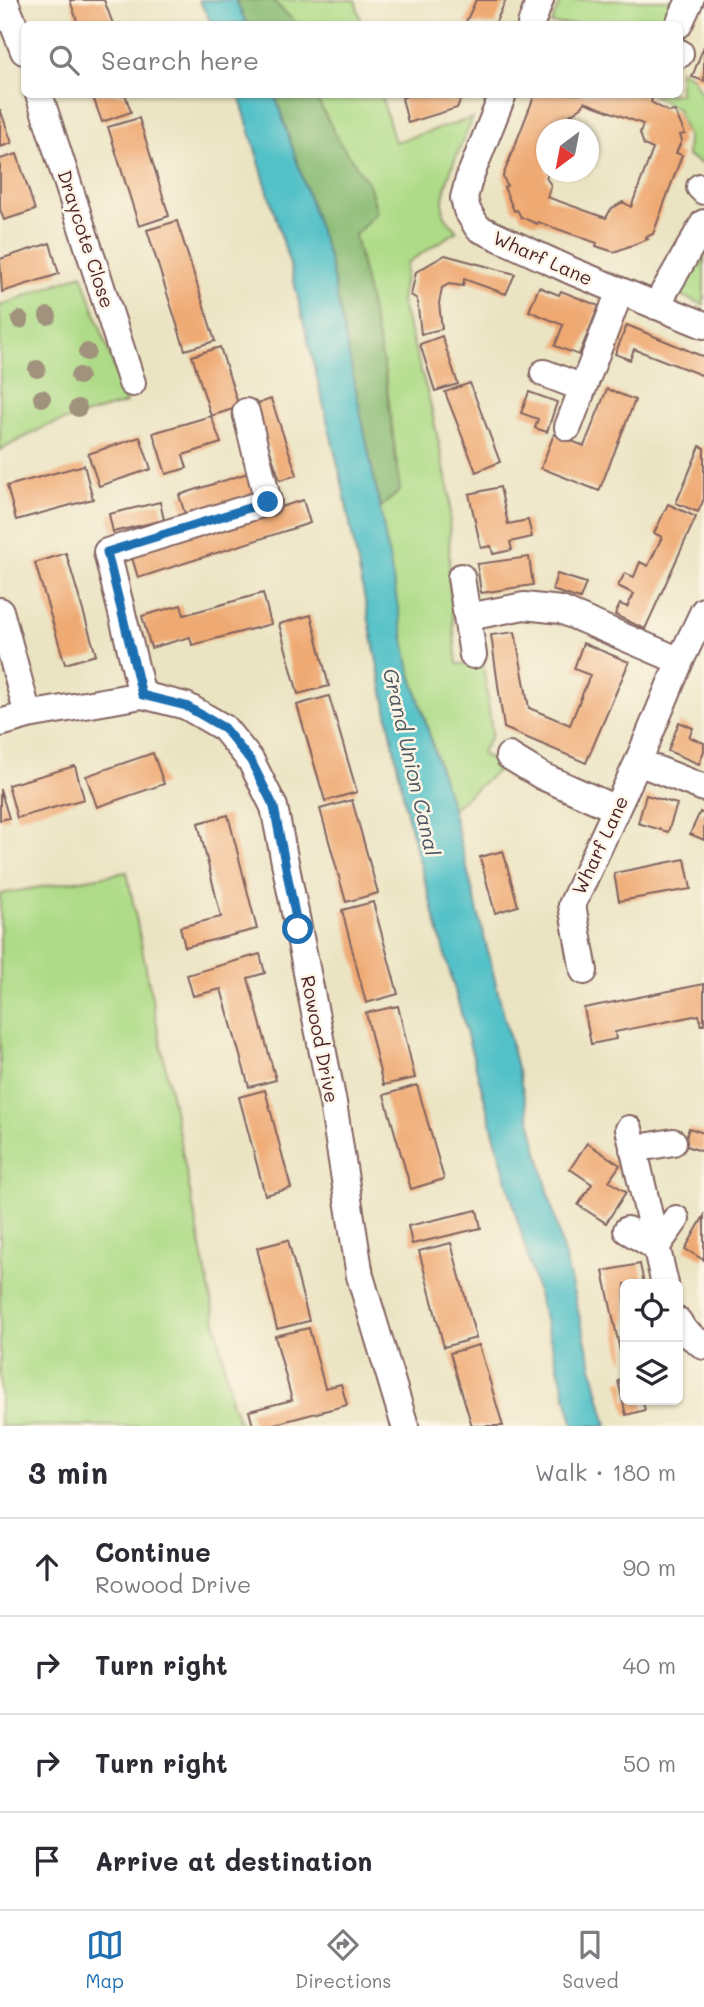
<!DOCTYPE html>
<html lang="en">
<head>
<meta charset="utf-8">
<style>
	body { margin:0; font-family:Mali,sans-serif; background:#f7f7f7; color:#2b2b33 }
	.controls { position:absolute; right:21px; bottom:21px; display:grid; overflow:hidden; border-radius:10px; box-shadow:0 2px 5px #0004 }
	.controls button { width:63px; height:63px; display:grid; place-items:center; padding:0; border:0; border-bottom:2px solid #e1e1e2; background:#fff; color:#2b2b33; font:35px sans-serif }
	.compass { position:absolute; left:536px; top:119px; width:63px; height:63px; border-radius:50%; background:#fff; box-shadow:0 2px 5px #0004; rotate:212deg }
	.stop { position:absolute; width:21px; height:21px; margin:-16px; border:5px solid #1f6fb2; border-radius:50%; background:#fff }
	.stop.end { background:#1f6fb2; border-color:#fff; box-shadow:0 2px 7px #0008 }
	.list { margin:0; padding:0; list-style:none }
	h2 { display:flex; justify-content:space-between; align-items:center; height:91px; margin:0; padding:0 28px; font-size:30px }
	h2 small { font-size:23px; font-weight:400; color:#7c7c81 }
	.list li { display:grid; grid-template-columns:46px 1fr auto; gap:21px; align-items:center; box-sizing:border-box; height:98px; padding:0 28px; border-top:2px solid #e1e1e2 }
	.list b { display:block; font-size:26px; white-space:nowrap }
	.list p { margin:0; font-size:23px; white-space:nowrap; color:#7c7c81 }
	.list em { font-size:23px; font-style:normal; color:#7c7c81 }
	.icon { flex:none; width:38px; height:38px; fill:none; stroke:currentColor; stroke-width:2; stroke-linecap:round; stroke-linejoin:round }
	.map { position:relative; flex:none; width:704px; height:1426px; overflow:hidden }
	.search { position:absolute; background:#fff; box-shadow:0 2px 5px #0004; left:21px; right:21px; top:21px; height:77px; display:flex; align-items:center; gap:18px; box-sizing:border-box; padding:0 24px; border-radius:10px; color:#7c7c81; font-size:26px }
	.sheet { height:483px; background:#fff }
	nav { display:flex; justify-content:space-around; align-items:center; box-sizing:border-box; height:98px; border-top:2px solid #e1e1e2; background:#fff; font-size:19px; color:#7c7c81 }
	nav a { display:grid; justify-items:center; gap:4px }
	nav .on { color:#1f6fb2 }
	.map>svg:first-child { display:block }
	.green { fill:#aedb87; stroke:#7c7d59; stroke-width:2 }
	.forest { fill:#8abb74; stroke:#6a6d50; stroke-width:2 }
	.water { fill:#53c1c8; stroke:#4e707a; stroke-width:2 }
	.building { fill:#efa972; fill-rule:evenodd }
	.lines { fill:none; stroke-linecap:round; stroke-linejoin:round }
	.minor-casing { stroke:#826460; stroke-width:30 }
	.minor { stroke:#fff; stroke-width:26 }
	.tree { fill:#a0927c }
	.route { stroke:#1f6fb2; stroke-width:9 }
	.labels { text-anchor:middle; stroke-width:5; stroke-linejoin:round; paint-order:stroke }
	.street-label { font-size:19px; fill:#4a1f2b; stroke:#fcf5e5 }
	.water-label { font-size:21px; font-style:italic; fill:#4d5862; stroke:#fcf5e5 }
</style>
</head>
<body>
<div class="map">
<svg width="704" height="1426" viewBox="0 0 704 1426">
	<rect width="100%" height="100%" fill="#fcf5e5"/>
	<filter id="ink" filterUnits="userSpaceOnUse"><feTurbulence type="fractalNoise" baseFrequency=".0143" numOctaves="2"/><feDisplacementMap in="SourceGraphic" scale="14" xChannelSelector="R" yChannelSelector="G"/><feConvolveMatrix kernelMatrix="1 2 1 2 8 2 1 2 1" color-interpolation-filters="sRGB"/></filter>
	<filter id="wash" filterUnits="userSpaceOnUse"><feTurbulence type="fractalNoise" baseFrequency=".00686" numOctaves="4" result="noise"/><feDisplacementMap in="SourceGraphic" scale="28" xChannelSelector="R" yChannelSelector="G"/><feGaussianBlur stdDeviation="1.57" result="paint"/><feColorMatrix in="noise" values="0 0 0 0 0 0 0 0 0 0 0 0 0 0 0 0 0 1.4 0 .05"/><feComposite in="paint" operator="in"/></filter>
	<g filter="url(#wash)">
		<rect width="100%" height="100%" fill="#ebe4c3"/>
		<path class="green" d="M 235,0 L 355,0 L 362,24 L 247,24 Z
			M 561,0 L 681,0 L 671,24 L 551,24 Z
			M 680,70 L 692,77 L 704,98 L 704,165 L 687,156 L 688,138 L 677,109 L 652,95 L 680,94 Z
			M 275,95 L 381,95 L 395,142 L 473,118 C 464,140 437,192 444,213 C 446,220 453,226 457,231 L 407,263 L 401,301 L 430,402 L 450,496 L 449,578 L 457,664 L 483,663 L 492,734 L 481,754 L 504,765 L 452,809 L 409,667 L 329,259 Z
			M 704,248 L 704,305 L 675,293 Z
			M 82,274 L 126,403 L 46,426 L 0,450 L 0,306 Z
			M 127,872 L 232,1404 L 241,1426 L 0,1426 L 0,894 Z"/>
		<path class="forest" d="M 235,0 L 272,0 L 297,24 L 247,24 Z
			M 275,95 L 315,95 L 340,143 L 369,184 L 377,212 L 355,235 L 385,372 L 400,491 L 380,508 L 329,259 Z"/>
		<path class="water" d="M 199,0 L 235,0 L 247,24 L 212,24 Z
			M 239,95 L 275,95 L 329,259 L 380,508 L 409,667 L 452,809 L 607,1426 L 574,1426 L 408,819 L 341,478 L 290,265 Z"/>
		<g id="blocks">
			<path class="building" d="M 70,0 L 104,0 L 113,24 L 78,24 Z
				M 476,0 L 506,0 L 495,24 L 465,24 Z
				M 704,46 L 704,81 L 692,77 Z
				M 92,94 L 125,94 L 131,112 L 102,122 Z
				M 411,94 L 463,94 L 457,108 L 408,123 L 402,98 Z
				M 535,94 L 641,94 L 652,99 L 651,102 L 669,112 L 675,111 L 685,134 L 680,135 L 682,140 L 676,153 L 682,155 L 653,234 L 646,237 L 648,239 L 614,252 L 596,246 L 597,243 L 538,222 L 537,224 L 521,217 L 517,210 L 514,211 L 504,187 L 507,186 L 503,176 ZM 584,102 L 643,124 L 640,133 L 644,145 L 653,149 L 631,207 L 623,202 L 611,209 L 606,218 L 547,197 L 551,185 L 546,178 L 549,172 L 546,172 L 546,130 L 564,130 L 570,115 L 583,106 Z
				M 0,109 L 12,143 L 0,147 Z
				M 139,118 L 169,216 L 139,226 L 108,127 Z
				M 17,154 L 35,210 L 4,220 L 0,209 L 0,159 Z
				M 177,221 L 215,341 L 185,350 L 147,230 Z
				M 50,243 L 59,274 L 2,292 L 0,259 Z
				M 445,255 L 515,274 L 506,294 L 464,279 L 463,286 L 449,284 L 442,288 L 439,303 L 442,329 L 421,334 L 417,299 L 411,295 L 416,272 Z
				M 539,287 L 559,295 L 561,291 L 599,306 L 579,355 L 555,346 L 563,325 L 529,311 Z
				M 627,325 L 704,357 L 704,376 L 634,349 L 630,360 L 615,354 Z
				M 442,336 L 458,384 L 435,391 L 420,344 Z
				M 220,347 L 239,407 L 211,416 L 192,356 Z
				M 470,383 L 500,462 L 476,472 L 445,392 Z
				M 607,389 L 635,400 L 599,491 L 541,468 L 554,434 L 584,446 Z
				M 529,392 L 557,402 L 547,432 L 535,428 L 538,419 L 521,413 Z
				M 271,399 L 297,475 L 280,480 L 254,405 Z
				M 211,416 L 221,443 L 183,455 L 187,468 L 166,474 L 153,433 Z
				M 140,437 L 151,469 L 99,486 L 88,454 Z
				M 700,446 L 704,448 L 704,499 L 698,512 L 676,503 Z
				M 84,465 L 93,499 L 16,520 L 7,486 Z
				M 248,473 L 254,493 L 185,514 L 179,495 Z
				M 500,487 L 508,524 L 528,520 L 532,537 L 510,542 L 512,550 L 493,554 L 491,546 L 481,548 L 469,494 Z
				M 303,500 L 310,523 L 138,578 L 131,554 Z
				M 160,502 L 164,520 L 113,532 L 109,514 Z
				M 668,504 L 696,517 L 645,629 L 615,615 L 620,604 L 627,607 L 634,594 L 618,586 L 625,573 L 634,577 L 640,562 L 648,566 L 662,537 L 654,533 Z
				M 66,553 L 96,655 L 65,664 L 35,563 Z
				M 529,557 L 533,585 L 481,593 L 477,564 Z
				M 557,574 L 586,583 L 580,599 L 552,590 Z
				M 263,593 L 271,624 L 192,645 L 190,637 L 151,648 L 142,616 L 181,605 L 184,615 Z
				M 311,615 L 329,686 L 298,694 L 279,624 Z
				M 515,632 L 529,708 L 570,725 L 590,675 L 574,669 L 583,643 L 629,662 L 586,763 L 504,728 L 491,635 Z
				M 329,696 L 357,792 L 325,801 L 297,705 Z
				M 679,722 L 693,728 L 689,737 L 704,743 L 704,751 L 699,764 L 668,751 Z
				M 153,753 L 164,784 L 97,807 L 86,776 Z
				M 75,766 L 84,799 L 17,818 L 8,785 Z
				M 0,789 L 9,818 L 0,820 Z
				M 646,795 L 677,804 L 668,832 L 638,823 Z
				M 352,800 L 378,893 L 346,902 L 320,809 Z
				M 700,812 L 704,814 L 704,840 L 690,834 Z
				M 228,815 L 257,929 L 185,947 L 180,927 L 221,917 L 198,823 Z
				M 503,851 L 518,906 L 495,913 L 480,857 Z
				M 685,859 L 691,889 L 619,901 L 614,873 Z
				M 373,902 L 398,994 L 366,1003 L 342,910 Z
				M 260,954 L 265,973 L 248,978 L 276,1080 L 249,1087 L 221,989 L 193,996 L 187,975 Z
				M 704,984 L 704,1025 L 701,1025 L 699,1015 L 615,1032 L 616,1039 L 591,1044 L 584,1008 Z
				M 398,1006 L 415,1078 L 383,1085 L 366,1013 Z
				M 417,1085 L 444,1179 L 411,1189 L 384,1095 Z
				M 265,1090 L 291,1188 L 265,1195 L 239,1097 Z
				M 689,1128 L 704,1133 L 704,1152 L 684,1145 Z
				M 587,1143 L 620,1165 L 609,1181 L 626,1192 L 606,1223 L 578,1205 L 592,1184 L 570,1169 Z
				M 477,1210 L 481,1228 L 412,1244 L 408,1226 Z
				M 704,1216 L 704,1260 L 685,1249 Z
				M 288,1240 L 309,1321 L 277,1329 L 257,1248 Z
				M 451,1243 L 476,1338 L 444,1347 L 419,1251 Z
				M 640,1264 L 644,1284 L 625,1284 L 625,1359 L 622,1360 L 603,1271 Z
				M 309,1328 L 325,1388 L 341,1384 L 347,1405 L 267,1426 L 253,1426 L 249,1411 L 292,1400 L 275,1336 Z
				M 479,1345 L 503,1426 L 472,1426 L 450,1353 Z
				M 625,1379 L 625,1400 L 642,1400 L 645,1410 L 626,1415 L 618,1381 Z"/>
		</g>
	</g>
	<g filter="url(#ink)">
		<use href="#blocks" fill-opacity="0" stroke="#826460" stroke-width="2"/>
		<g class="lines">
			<g class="minor-casing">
				<path id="minor" d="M 4,0 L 24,51
					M 531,24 L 540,0
					M 679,24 L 690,0
					M 680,53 L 680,54
					M 39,94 L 132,383
					M 503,94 L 469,179 L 464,198 L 467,210 L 478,228 L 574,272 L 704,325
					M 700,187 L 704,191
					M 656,306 L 704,223
					M 544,373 L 583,388
					M 568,427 L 620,291
					M 461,577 L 473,655
					M 0,611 L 28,715
					M 468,617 L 524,606 L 561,610 L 680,661
					M 142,695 L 107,552 L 268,502 L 246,412
					M 0,723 L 28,715 L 142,695 L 186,706 L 224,728 L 251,761 L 274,807 L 333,1103 L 360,1276 L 405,1426
					M 509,756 L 542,776 L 616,809
					M 638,762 L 704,788
					M 584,971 L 572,905 L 638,762 L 680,661 L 704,611
					M 629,1129 L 665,1284
					M 633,1149 L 673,1142
					M 627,1230 L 656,1247 L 676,1219
					M 678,1321 L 684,1331 L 704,1346"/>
			</g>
			<use href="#minor" class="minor"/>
		</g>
		<g class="tree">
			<circle cx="48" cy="316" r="9"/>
			<circle cx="20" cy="320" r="9"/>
			<circle cx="87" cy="352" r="9"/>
			<circle cx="37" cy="369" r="9"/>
			<circle cx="79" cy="376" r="9"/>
			<circle cx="42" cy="398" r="9"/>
			<circle cx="78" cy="408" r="9"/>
		</g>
	</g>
	<g class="lines" filter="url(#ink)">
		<path class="route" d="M 268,502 L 107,552 L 142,695 L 186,706 L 224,728 L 251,761 L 274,807 L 298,929"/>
	</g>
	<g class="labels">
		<g class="street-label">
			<text transform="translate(86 239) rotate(72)" y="7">Draycote Close</text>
			<text transform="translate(543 258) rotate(24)" y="7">Wharf Lane</text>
			<text transform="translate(600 845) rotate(-65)" y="7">Wharf Lane</text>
			<text transform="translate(320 1039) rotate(79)" y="7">Rowood Drive</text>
		</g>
		<g class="water-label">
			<text transform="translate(411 762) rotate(77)" y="7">Grand Union Canal</text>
		</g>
	</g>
</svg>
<div class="controls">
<button><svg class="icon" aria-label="locate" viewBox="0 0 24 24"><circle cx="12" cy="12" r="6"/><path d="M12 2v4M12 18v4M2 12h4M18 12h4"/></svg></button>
<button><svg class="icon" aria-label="layers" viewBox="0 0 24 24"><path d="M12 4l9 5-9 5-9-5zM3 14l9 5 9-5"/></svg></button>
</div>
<svg class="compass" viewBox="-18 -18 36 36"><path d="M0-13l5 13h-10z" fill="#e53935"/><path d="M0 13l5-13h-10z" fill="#7c7c81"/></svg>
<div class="stop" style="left:298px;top:929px"></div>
<div class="stop end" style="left:268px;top:502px"></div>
<div class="search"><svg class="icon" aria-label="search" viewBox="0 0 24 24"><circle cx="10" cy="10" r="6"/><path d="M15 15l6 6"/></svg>Search here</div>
</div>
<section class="sheet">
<h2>3 min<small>Walk · 180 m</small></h2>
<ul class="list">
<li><svg class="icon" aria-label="ahead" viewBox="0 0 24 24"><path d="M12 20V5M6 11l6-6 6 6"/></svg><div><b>Continue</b><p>Rowood Drive</p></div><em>90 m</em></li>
<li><svg class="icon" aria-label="right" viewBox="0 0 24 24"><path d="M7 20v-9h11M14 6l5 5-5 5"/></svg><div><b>Turn right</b></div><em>40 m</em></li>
<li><svg class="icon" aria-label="right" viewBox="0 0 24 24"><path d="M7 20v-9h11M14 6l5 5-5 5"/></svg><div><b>Turn right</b></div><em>50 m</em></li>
<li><svg class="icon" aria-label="arrive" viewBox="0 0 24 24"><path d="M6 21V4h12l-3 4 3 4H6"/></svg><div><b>Arrive at destination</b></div></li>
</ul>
</section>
<nav>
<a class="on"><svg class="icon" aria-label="map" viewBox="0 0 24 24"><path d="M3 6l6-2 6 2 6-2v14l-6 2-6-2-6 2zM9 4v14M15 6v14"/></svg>Map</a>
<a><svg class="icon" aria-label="directions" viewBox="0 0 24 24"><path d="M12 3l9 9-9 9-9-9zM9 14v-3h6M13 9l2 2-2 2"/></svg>Directions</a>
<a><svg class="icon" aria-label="saved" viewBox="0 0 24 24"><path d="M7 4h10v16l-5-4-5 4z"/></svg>Saved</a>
</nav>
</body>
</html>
